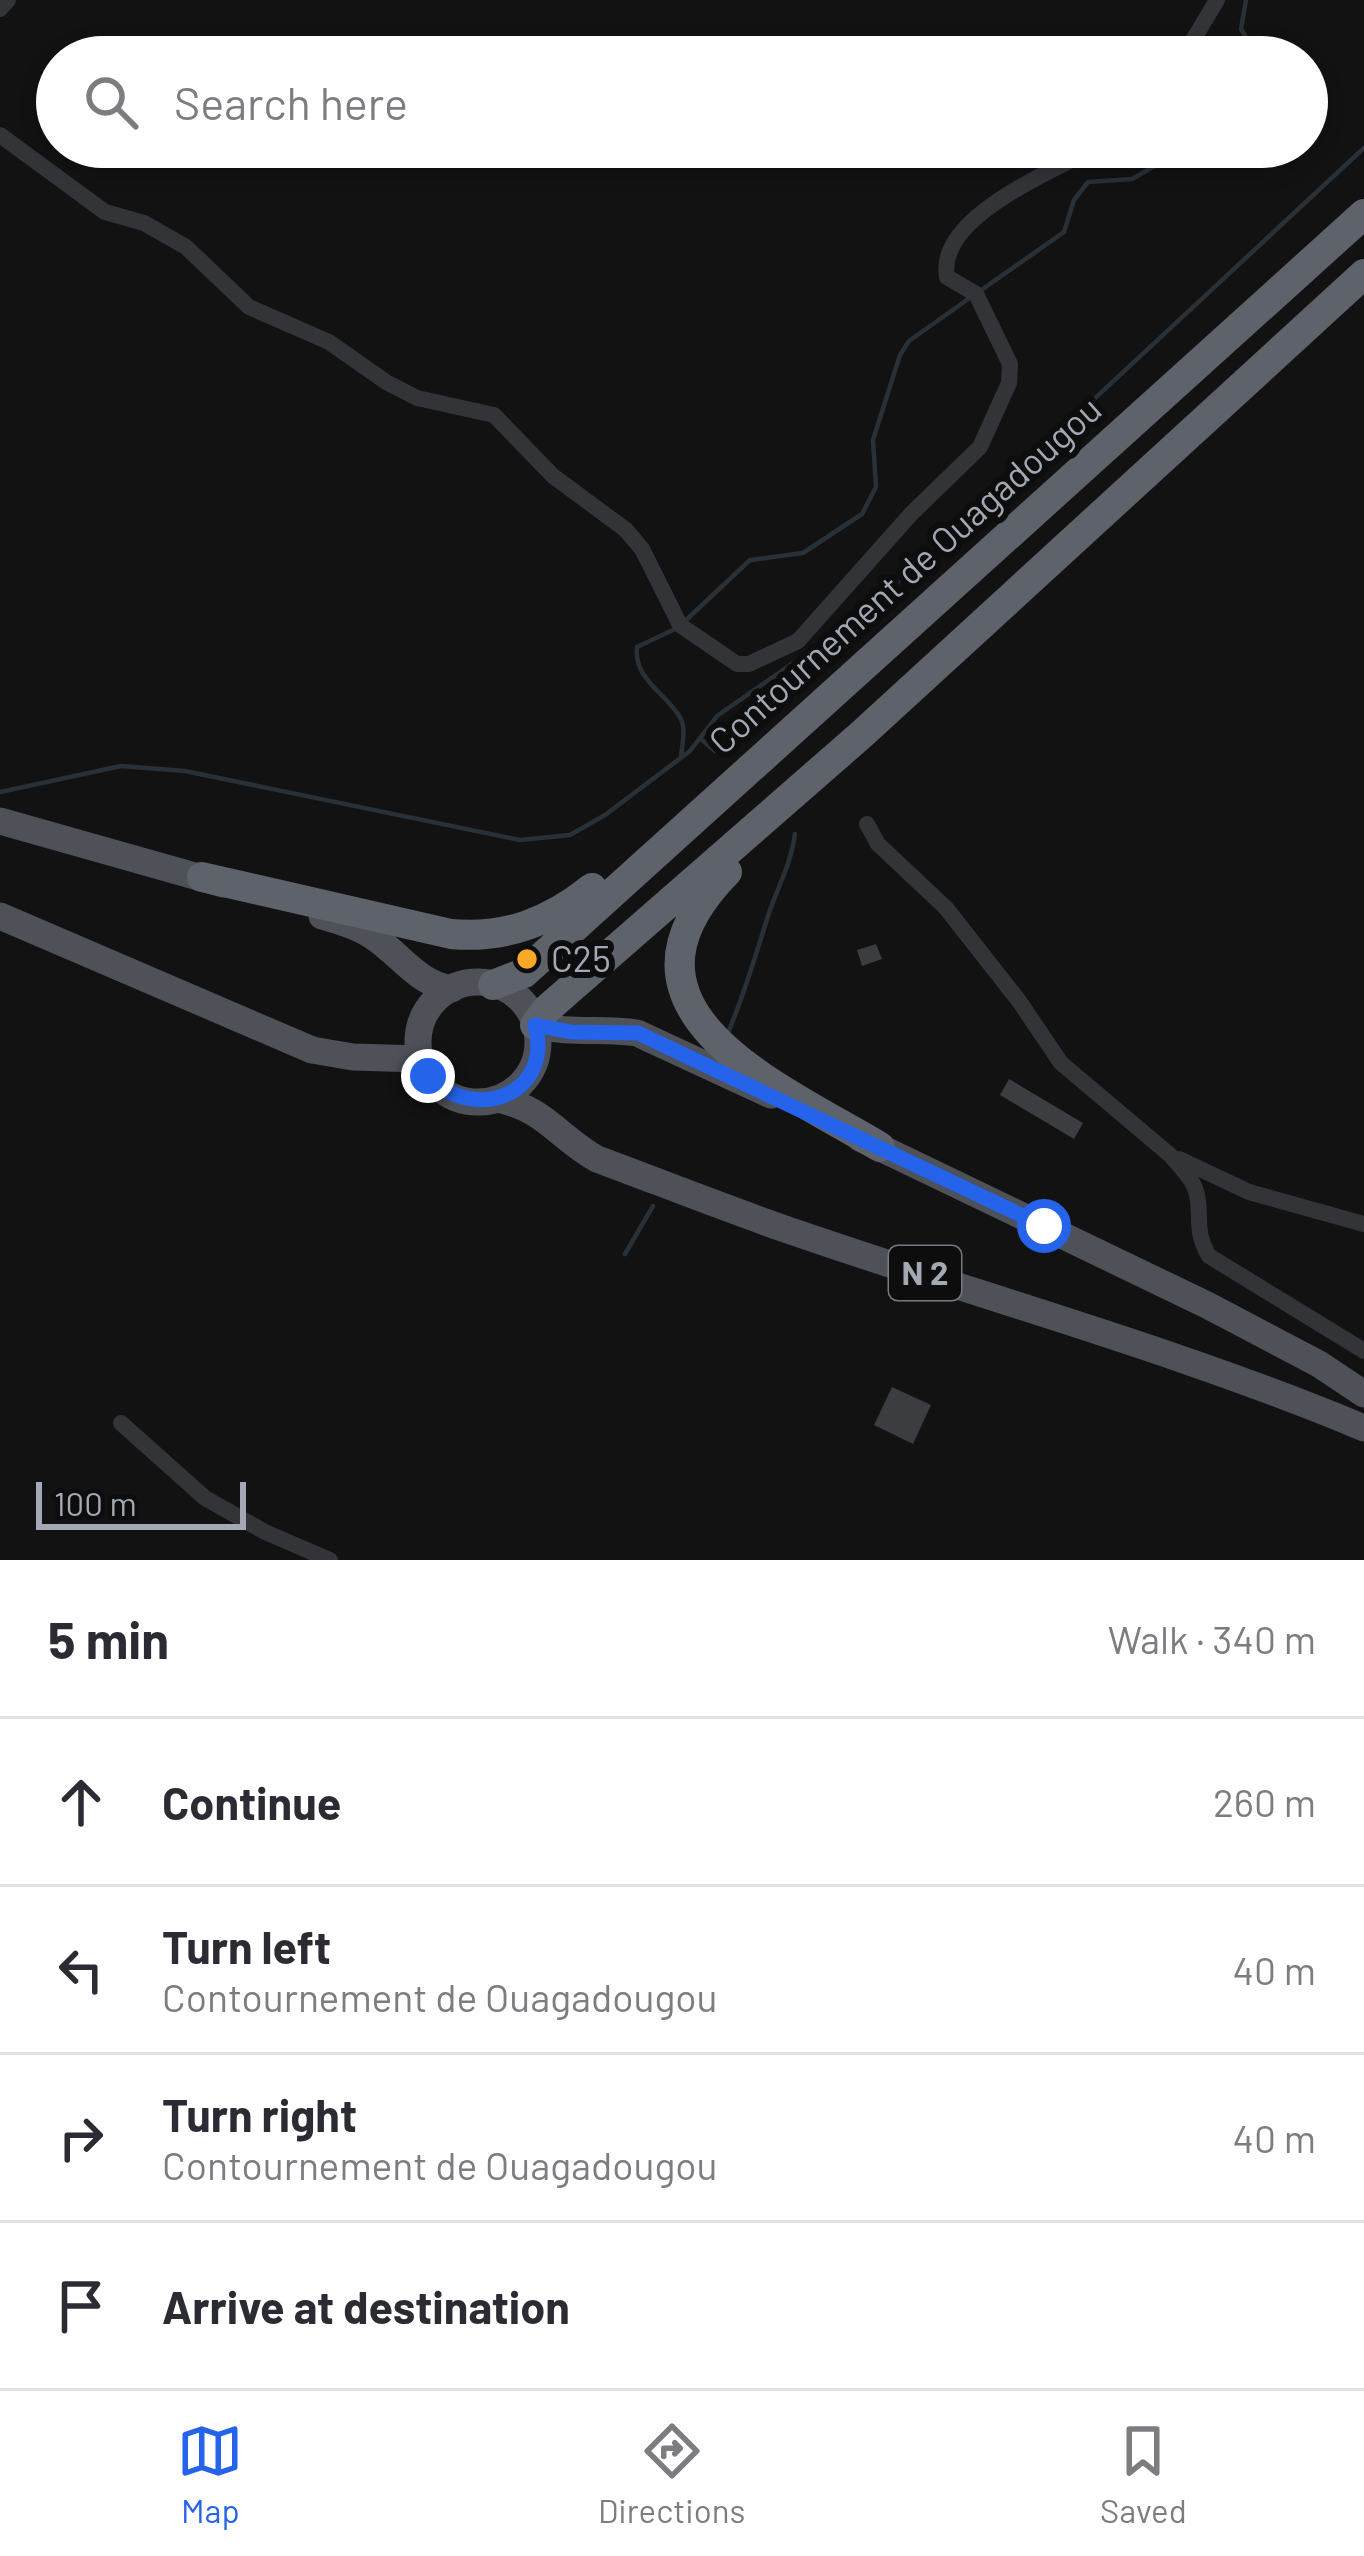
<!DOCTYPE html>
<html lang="en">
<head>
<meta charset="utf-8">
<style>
	body { margin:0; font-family:Barlow,sans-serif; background:#f2f2f3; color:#2b2b33 }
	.scale { position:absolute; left:36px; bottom:30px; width:210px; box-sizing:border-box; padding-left:12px; border:6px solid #a2a9b5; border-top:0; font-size:33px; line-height:42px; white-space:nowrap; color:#a2a9b5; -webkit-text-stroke:9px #0d0d0e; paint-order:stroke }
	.stop { position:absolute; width:36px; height:36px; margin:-27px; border:9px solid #2563eb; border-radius:50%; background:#fff }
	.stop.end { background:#2563eb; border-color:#fff; box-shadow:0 3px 12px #0008 }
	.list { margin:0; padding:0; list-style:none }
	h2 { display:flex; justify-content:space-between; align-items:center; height:156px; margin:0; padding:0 48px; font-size:51px }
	h2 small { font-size:39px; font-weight:400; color:#7c7c81 }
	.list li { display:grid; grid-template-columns:78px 1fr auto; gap:36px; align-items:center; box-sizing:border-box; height:168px; padding:0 48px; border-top:3px solid #e1e1e2 }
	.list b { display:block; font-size:45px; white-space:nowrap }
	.list p { margin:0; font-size:39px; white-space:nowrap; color:#7c7c81 }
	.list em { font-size:39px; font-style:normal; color:#7c7c81 }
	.icon { flex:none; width:66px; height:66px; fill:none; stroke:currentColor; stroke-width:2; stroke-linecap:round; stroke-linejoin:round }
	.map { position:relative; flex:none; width:1364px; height:1560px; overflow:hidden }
	.search { position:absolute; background:#fff; box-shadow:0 6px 18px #0003; left:36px; right:36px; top:36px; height:132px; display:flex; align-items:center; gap:30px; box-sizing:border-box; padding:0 42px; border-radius:66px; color:#7c7c81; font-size:45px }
	.sheet { height:828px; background:#fff }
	nav { display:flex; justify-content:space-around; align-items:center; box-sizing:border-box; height:168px; border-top:3px solid #e1e1e2; background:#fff; font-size:33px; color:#7c7c81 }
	nav a { display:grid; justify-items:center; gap:6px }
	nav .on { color:#2563eb }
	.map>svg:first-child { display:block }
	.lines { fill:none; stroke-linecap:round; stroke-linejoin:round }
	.stream { stroke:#283137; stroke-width:4.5 }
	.building { fill:#3c3d41 }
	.street { stroke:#323438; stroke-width:16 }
	.primary { stroke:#4e5158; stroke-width:27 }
	.highway { stroke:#5e626a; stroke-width:30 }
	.route { stroke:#2563eb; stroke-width:15 }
	.poi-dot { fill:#f9aa24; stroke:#0d0d0e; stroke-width:4.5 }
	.labels { text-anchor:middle; stroke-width:12; stroke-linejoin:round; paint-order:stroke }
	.shield { fill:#0d0d0e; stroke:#757a83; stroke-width:3 }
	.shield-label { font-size:33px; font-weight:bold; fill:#a2a9b5 }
	.street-label { font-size:36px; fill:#a2a9b5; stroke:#0d0d0e }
	.poi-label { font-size:36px; fill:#a2a9b5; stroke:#0d0d0e; text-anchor:start }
</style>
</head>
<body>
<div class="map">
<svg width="1364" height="1560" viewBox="0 0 1364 1560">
	<rect width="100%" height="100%" fill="#121213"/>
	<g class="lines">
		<path class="stream" d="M 1246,0 L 1241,29 L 1258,57
			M 980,291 L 1064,232 L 1074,200 L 1088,182 L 1132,179 L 1165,160 L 1188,154 L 1192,147
			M 684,622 L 750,560 L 803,553 L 862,514 L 876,487 L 873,440 L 900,355 L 909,341 L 971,297
			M 675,629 L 637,647 C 633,680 668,694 681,719 C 686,730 682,746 681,757
			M 701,739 L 715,751
			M 0,792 L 121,766 L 185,771 L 520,840 L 570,835 L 605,815 L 690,751 L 717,716 L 862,615 L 1364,148
			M 727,1035 C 744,996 755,957 768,916 C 777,888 791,865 795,834
			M 625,1254 L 653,1206"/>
	</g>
	<path class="building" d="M 876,944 L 882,959 L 862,966 L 857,950 Z
		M 1009,1079 L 1083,1123 L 1074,1139 L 1000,1095 Z
		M 892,1387 L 931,1405 L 913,1444 L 874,1425 Z"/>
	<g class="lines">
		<path class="street" d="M 0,9 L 8,0
			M 1183,57 L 1217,0
			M 0,135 L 105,212 L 144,223 L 186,247 L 249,307 L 329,342 L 386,382 L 417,398 L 494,415 L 553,476 L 626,530 L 642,549 L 680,625 L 737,664 L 749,664 L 798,641 L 911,514 L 980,447 L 1009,383 L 1010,364 L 976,294 L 947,277 C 936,217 1052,172 1096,147
			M 867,824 L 878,844 L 946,908 L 1019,1001 L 1061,1063 L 1170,1155 C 1179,1165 1190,1176 1195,1188 C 1204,1213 1192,1227 1209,1256 L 1364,1351
			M 1179,1159 L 1249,1192 L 1364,1224
			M 121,1423 L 205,1498 L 265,1532 L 330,1560"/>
		<path class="primary" d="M 0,821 L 223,884
			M 0,916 L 312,1050 L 353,1057 L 420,1059
			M 322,916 C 342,922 361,927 378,940 C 404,959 418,983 452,989
			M418 1042a60 60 0 1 1 120 0a60 60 0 1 1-120 0Z
			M 535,1025 C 569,1034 603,1028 637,1033 L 771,1095
			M 498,1099 C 545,1109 558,1137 597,1159 C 659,1182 722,1207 785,1229 C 978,1296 1175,1349 1364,1428
			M 860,1138 L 1207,1305 L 1319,1364 L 1364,1394"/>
		<path class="highway" d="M 727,872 C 592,1010 779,1086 880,1147
			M 202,877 L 451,934 C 505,939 550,922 592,888
			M 493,985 L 524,973 L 1364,214
			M 535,1025 L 546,1010 L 862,734 L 1364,274"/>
	</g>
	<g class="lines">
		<path class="route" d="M 428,1076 C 476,1125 554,1093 535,1025 L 571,1032 L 638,1033 L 1044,1226"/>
	</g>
	<circle class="poi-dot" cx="527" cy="959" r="12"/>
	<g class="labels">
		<rect class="shield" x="889" y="1246" width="72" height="54" rx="9"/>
		<g class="shield-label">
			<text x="925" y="1285">N 2</text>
		</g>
		<g class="street-label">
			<text transform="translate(905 575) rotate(-42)" y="13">Contournement de Ouagadougou</text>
		</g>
		<g class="poi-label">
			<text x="551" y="972">C25</text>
		</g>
	</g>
</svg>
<div class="scale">100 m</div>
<div class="stop" style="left:1044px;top:1226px"></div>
<div class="stop end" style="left:428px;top:1076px"></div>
<div class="search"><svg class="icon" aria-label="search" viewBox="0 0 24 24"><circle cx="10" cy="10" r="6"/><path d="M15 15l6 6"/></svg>Search here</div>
</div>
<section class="sheet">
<h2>5 min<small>Walk · 340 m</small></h2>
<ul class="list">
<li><svg class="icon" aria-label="ahead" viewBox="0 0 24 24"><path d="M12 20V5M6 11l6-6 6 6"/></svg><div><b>Continue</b></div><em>260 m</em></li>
<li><svg class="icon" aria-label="left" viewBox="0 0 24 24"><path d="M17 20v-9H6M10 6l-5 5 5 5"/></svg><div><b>Turn left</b><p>Contournement de Ouagadougou</p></div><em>40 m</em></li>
<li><svg class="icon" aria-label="right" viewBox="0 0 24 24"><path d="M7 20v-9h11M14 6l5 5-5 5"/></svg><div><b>Turn right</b><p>Contournement de Ouagadougou</p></div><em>40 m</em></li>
<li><svg class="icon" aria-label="arrive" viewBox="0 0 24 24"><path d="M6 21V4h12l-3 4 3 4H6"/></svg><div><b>Arrive at destination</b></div></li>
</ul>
</section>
<nav>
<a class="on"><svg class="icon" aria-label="map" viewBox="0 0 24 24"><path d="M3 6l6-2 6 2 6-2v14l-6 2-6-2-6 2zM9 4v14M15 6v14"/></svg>Map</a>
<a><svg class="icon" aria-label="directions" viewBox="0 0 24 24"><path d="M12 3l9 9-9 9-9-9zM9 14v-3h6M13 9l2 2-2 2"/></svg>Directions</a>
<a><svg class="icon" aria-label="saved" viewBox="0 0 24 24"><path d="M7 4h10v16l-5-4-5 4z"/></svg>Saved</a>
</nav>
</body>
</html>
